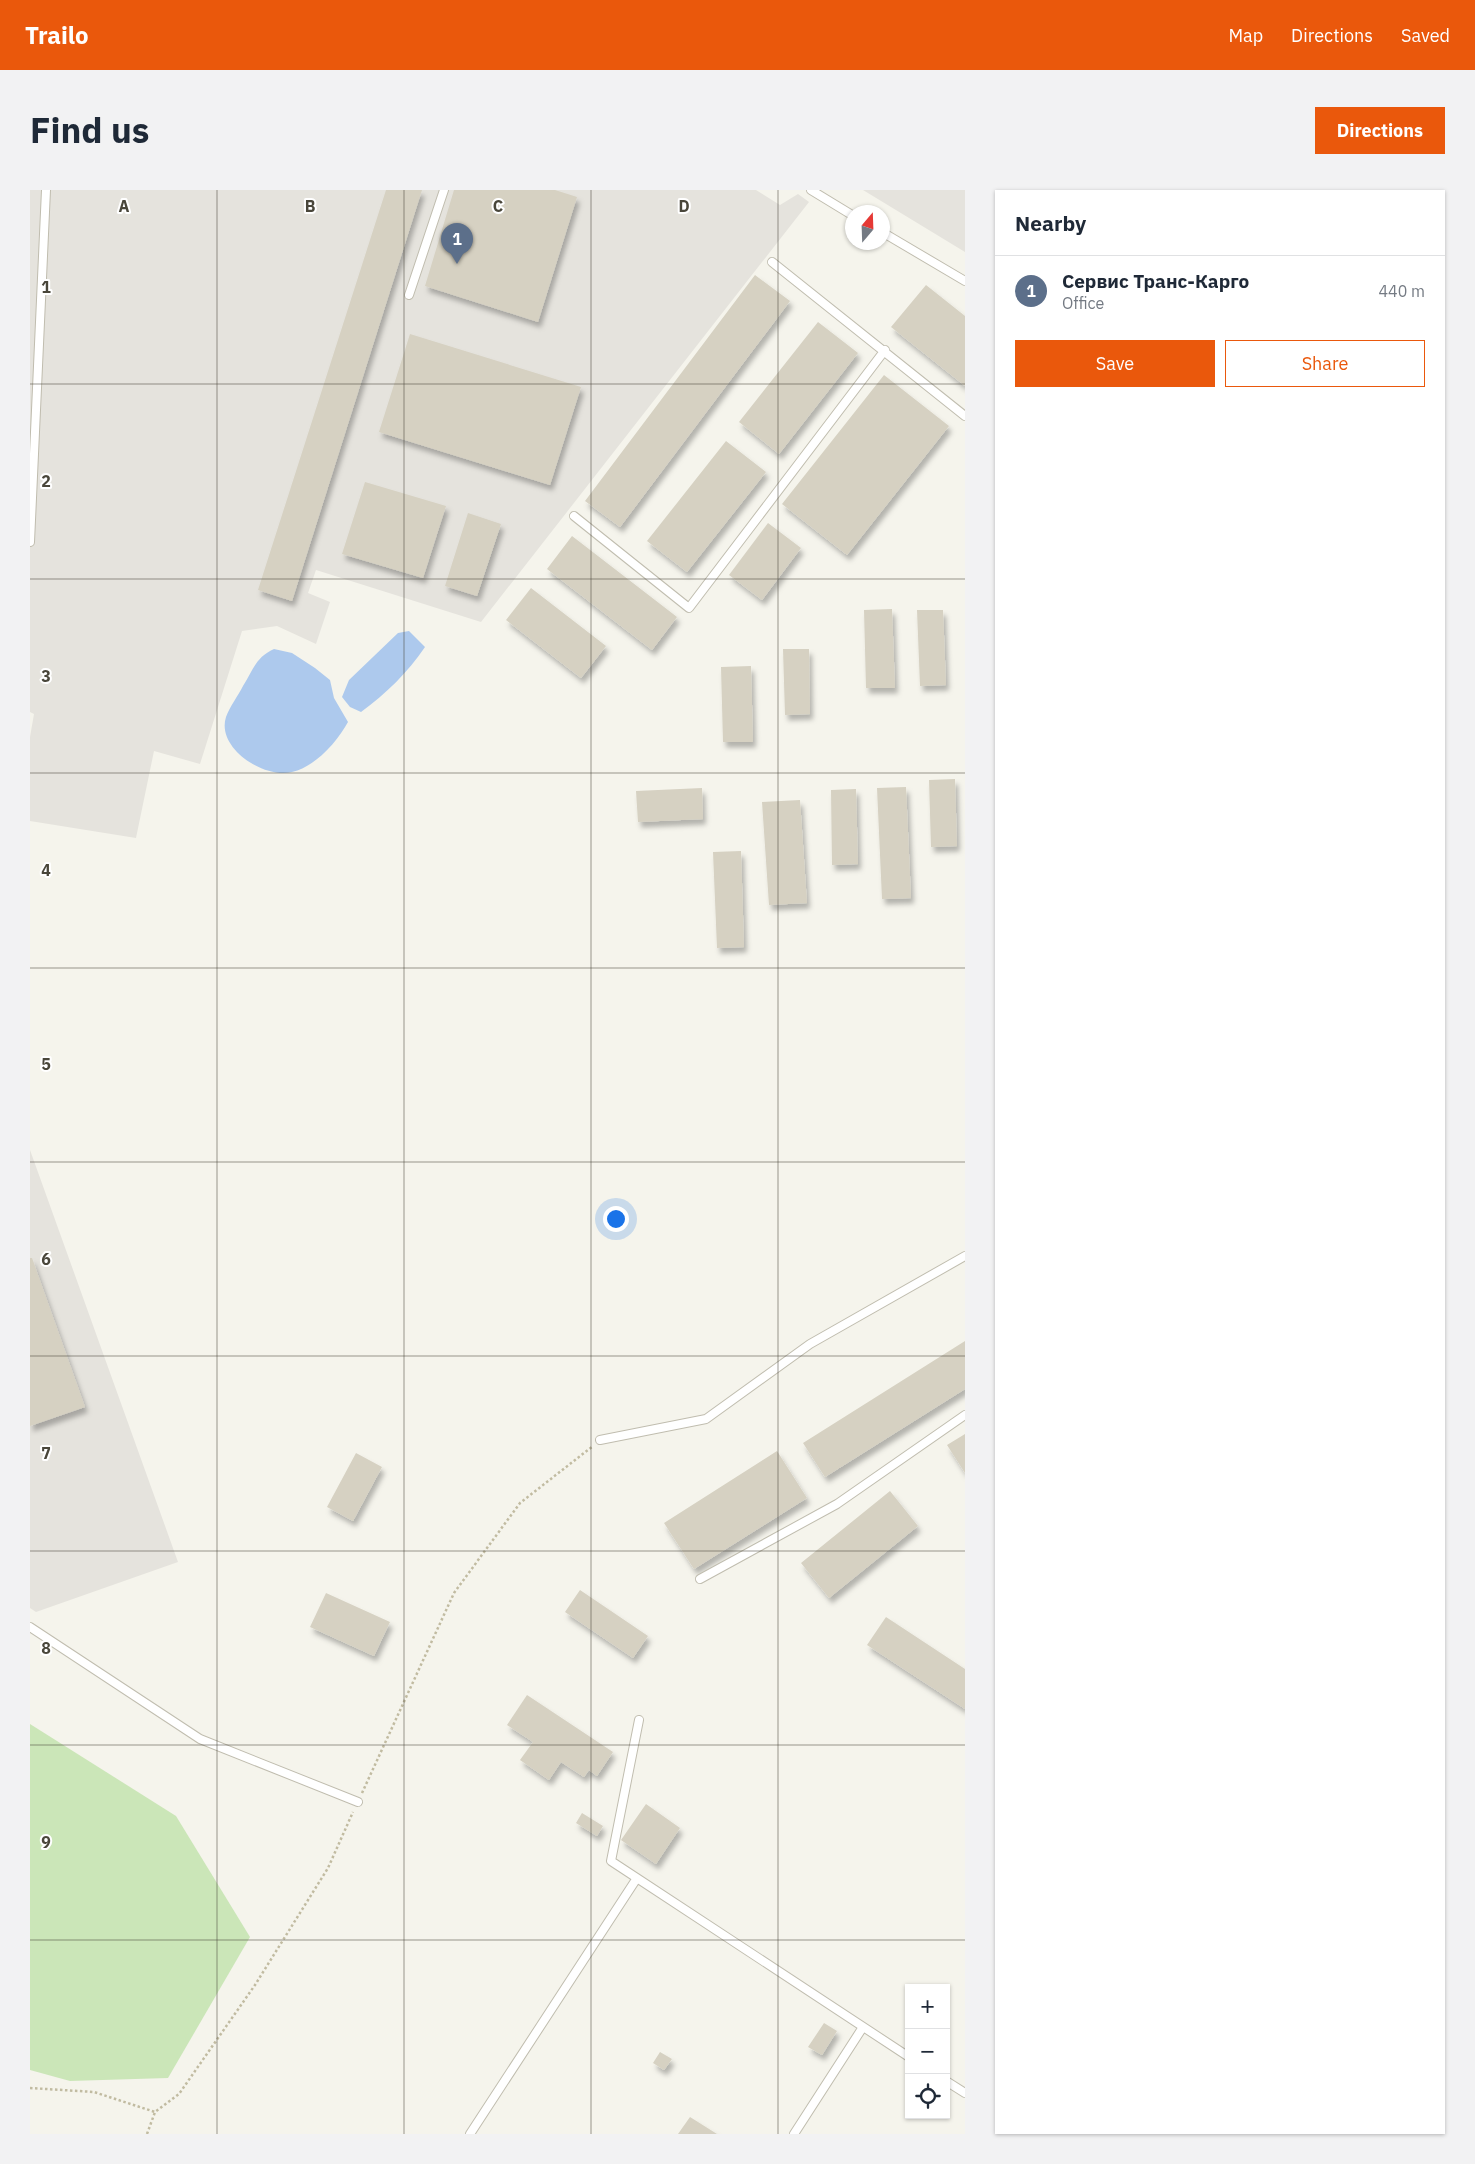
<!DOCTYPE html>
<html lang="en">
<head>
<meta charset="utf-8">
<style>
	body { margin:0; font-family:"IBM Plex Sans",sans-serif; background:#f2f2f3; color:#1f2937 }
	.controls { position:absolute; right:15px; bottom:15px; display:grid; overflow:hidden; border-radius:0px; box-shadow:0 1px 4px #0004 }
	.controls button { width:45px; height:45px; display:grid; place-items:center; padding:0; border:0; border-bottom:1px solid #e0e1e3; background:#fff; color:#1f2937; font:25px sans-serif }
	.compass { position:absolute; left:815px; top:15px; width:45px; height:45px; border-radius:50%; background:#fff; box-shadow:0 1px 4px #0004; rotate:19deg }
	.you { position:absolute; left:585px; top:1028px; width:18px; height:18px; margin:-12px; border:4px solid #fff; border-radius:50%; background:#1a73e8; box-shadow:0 0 0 8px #1a73e833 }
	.badge { display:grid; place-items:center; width:32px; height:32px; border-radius:50%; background:#ea580c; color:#fff; font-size:16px; font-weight:700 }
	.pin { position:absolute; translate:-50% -41px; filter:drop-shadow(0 1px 2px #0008) }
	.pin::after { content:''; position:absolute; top:26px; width:18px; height:15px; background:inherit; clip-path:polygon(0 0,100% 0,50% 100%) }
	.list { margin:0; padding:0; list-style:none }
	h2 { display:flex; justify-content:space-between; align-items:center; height:65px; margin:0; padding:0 20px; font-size:21px }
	h2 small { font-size:16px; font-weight:400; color:#747a83 }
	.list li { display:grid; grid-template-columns:32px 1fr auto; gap:15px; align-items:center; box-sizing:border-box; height:70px; padding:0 20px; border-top:1px solid #e0e1e3 }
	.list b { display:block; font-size:19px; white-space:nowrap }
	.list p { margin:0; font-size:16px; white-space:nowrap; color:#747a83 }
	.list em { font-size:16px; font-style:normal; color:#747a83 }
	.actions { display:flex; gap:10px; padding:15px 20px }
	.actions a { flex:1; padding:11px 0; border:1px solid #ea580c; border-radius:0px; text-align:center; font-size:18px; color:#ea580c }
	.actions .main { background:#ea580c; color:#fff }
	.icon { flex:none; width:28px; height:28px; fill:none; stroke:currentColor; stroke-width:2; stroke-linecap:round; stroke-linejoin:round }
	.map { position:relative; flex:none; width:935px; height:1944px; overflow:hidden; border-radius:0px }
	header { display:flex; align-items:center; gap:30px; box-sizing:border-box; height:70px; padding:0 25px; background:#ea580c; color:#fff }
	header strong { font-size:24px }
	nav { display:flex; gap:28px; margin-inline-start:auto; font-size:18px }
	.intro { display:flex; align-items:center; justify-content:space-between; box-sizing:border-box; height:120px; padding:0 30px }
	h1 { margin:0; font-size:35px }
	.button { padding:12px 22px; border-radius:0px; background:#ea580c; color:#fff; font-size:18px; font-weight:700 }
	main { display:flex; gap:30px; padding:0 30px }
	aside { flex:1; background:#fff; border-radius:0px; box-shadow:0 1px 4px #0004 }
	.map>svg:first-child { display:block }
	.industrial { fill:#e5e3dd }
	.green { fill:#cbe6b8 }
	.water { fill:#adc9ed }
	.building { fill:#d6d1c2; filter:url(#shadow) }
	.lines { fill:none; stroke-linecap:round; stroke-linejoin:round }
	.lane-casing { stroke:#c0bdaf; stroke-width:10 }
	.path { stroke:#c1bba1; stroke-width:2.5; stroke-dasharray:2.5 2.5; stroke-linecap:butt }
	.lane { stroke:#fff; stroke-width:8 }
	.grid { fill:none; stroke:#49463a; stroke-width:1; stroke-opacity:0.55 }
	.grid-label { font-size:16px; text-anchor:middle; font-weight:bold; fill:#49463a; stroke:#fff; stroke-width:4; stroke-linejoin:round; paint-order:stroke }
</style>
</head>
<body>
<header>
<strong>Trailo</strong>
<nav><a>Map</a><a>Directions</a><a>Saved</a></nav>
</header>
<div class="intro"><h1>Find us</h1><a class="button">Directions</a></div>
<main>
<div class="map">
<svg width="935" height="1944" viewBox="0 0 935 1944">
	<defs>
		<filter id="shadow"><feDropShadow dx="3" dy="5.5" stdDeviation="2.5" flood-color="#0004"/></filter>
	</defs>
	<rect width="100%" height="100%" fill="#f5f4ec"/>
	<path class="industrial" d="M 0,0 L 726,0 L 750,15 L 768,4 L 779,12 L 451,432 L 286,380 L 278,403 L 300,412 L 286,454 L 247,436 L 212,441 L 170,574 L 124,561 L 106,648 L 0,631 L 0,547 L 4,524 L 0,522 Z
		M 833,0 L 935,0 L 935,62 Z
		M 0,960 L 148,1372 L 6,1422 L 0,1418 Z"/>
	<path class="green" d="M 0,1534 L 146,1626 L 220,1747 L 138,1888 L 40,1891 L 0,1880 Z"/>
	<path class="water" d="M 379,441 L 395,457 C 378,482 356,504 331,522 L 320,517 L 312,507 L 319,490 L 368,443 Z
		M 244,459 L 262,463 L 285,478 L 300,490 L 304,508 L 318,532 C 307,552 285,577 262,582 C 234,589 186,558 196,527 C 200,516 208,506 213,496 C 223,480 226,467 244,459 Z"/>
	<path class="building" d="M 356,0 L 392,0 L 262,411 L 228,400 Z
		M 424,0 L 525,0 L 547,7 L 508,132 L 395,96 Z
		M 725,85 L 760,111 L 590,337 L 555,311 Z
		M 896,95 L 935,126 L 935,196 L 861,137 Z
		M 788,132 L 828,163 L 749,264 L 709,232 Z
		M 380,144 L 551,197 L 520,295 L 349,242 Z
		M 854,185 L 919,236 L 817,365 L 752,314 Z
		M 696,251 L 736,282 L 657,382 L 617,351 Z
		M 335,292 L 416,316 L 393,388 L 312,364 Z
		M 438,323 L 471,334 L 447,406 L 415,396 Z
		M 738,333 L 771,358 L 732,410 L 699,385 Z
		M 542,346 L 647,427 L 622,460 L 517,379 Z
		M 501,398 L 576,456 L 551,488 L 476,430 Z
		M 862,419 L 865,498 L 836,498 L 834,420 Z
		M 887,420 L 913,420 L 916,495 L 890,496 Z
		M 753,459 L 779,459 L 780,524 L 755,525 Z
		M 721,476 L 723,552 L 693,552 L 691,477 Z
		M 925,589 L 927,656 L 901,657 L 899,590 Z
		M 876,597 L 881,708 L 852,709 L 847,598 Z
		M 672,598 L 673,629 L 608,632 L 606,601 Z
		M 826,599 L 828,674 L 802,675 L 801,600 Z
		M 770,610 L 777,713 L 739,715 L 732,612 Z
		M 711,661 L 714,757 L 687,758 L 683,662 Z
		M 0,1068 L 2,1068 L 55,1217 L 0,1236 Z
		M 935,1151 L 935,1199 L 795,1287 L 773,1253 Z
		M 935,1244 L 935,1283 L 917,1255 Z
		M 747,1261 L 777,1308 L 664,1379 L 634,1333 Z
		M 326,1263 L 352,1277 L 323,1331 L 297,1317 Z
		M 860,1301 L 888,1336 L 799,1408 L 771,1373 Z
		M 550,1400 L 618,1446 L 603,1468 L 535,1422 Z
		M 296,1403 L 360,1432 L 344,1466 L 280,1437 Z
		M 856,1427 L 935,1479 L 935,1519 L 837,1455 Z
		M 497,1505 L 583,1562 L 567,1586 L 559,1580 L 554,1587 L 531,1572 L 519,1590 L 490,1570 L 503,1552 L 477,1535 Z
		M 616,1614 L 650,1638 L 626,1674 L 591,1650 Z
		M 552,1623 L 573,1636 L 567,1646 L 546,1633 Z
		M 794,1833 L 807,1841 L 792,1865 L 778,1857 Z
		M 630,1862 L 642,1869 L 634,1880 L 623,1873 Z
		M 660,1927 L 687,1944 L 648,1944 Z"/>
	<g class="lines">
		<g class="lane-casing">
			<path id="lane" d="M 781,0 L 822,25
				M 852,42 L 935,91
				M 742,72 L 935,226
				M 379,105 L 414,0
				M 544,326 L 659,418 L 855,160
				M 0,352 L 16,0
				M 570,1250 L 676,1229 L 780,1154 L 935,1066
				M 670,1389 L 807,1314 L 935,1225
				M 0,1437 L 170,1549 L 328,1612
				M 609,1530 L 581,1671 L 879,1867
				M 916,1891 L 935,1903
				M 440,1944 L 607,1688
				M 764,1944 L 833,1837"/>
		</g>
		<path class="path" d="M 332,1603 L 424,1403 L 490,1313 L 563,1256
			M 0,1898 L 64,1902 L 125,1922
			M 117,1944 L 125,1922 L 149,1904 L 225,1795 L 298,1678 L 323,1622"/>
		<use href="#lane" class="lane"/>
	</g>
	<path class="grid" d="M 187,0 L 187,1944M 374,0 L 374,1944M 561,0 L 561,1944M 748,0 L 748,1944M 0,194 L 935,194M 0,389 L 935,389M 0,583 L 935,583M 0,778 L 935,778M 0,972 L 935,972M 0,1166 L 935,1166M 0,1361 L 935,1361M 0,1555 L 935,1555M 0,1750 L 935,1750"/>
	<g class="grid-label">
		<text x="94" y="22">A</text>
		<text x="280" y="22">B</text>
		<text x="468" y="22">C</text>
		<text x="654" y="22">D</text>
		<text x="16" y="103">1</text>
		<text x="16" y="297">2</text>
		<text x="16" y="492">3</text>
		<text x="16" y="686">4</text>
		<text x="16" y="880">5</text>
		<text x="16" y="1075">6</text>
		<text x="16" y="1269">7</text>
		<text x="16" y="1464">8</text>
		<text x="16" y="1658">9</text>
	</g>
</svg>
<div class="controls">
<button>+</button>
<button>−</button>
<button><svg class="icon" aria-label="locate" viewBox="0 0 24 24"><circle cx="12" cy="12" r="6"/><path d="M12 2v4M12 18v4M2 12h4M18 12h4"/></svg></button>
</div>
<svg class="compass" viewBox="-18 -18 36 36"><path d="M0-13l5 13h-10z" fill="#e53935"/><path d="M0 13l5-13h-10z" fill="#747a83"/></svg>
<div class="you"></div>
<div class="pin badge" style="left:427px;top:74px;background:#5c6f8a">1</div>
</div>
<aside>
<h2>Nearby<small></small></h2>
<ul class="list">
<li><span class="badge" style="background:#5c6f8a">1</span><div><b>Сервис Транс-Карго</b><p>Office</p></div><em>440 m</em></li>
</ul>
<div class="actions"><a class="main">Save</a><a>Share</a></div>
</aside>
</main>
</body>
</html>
